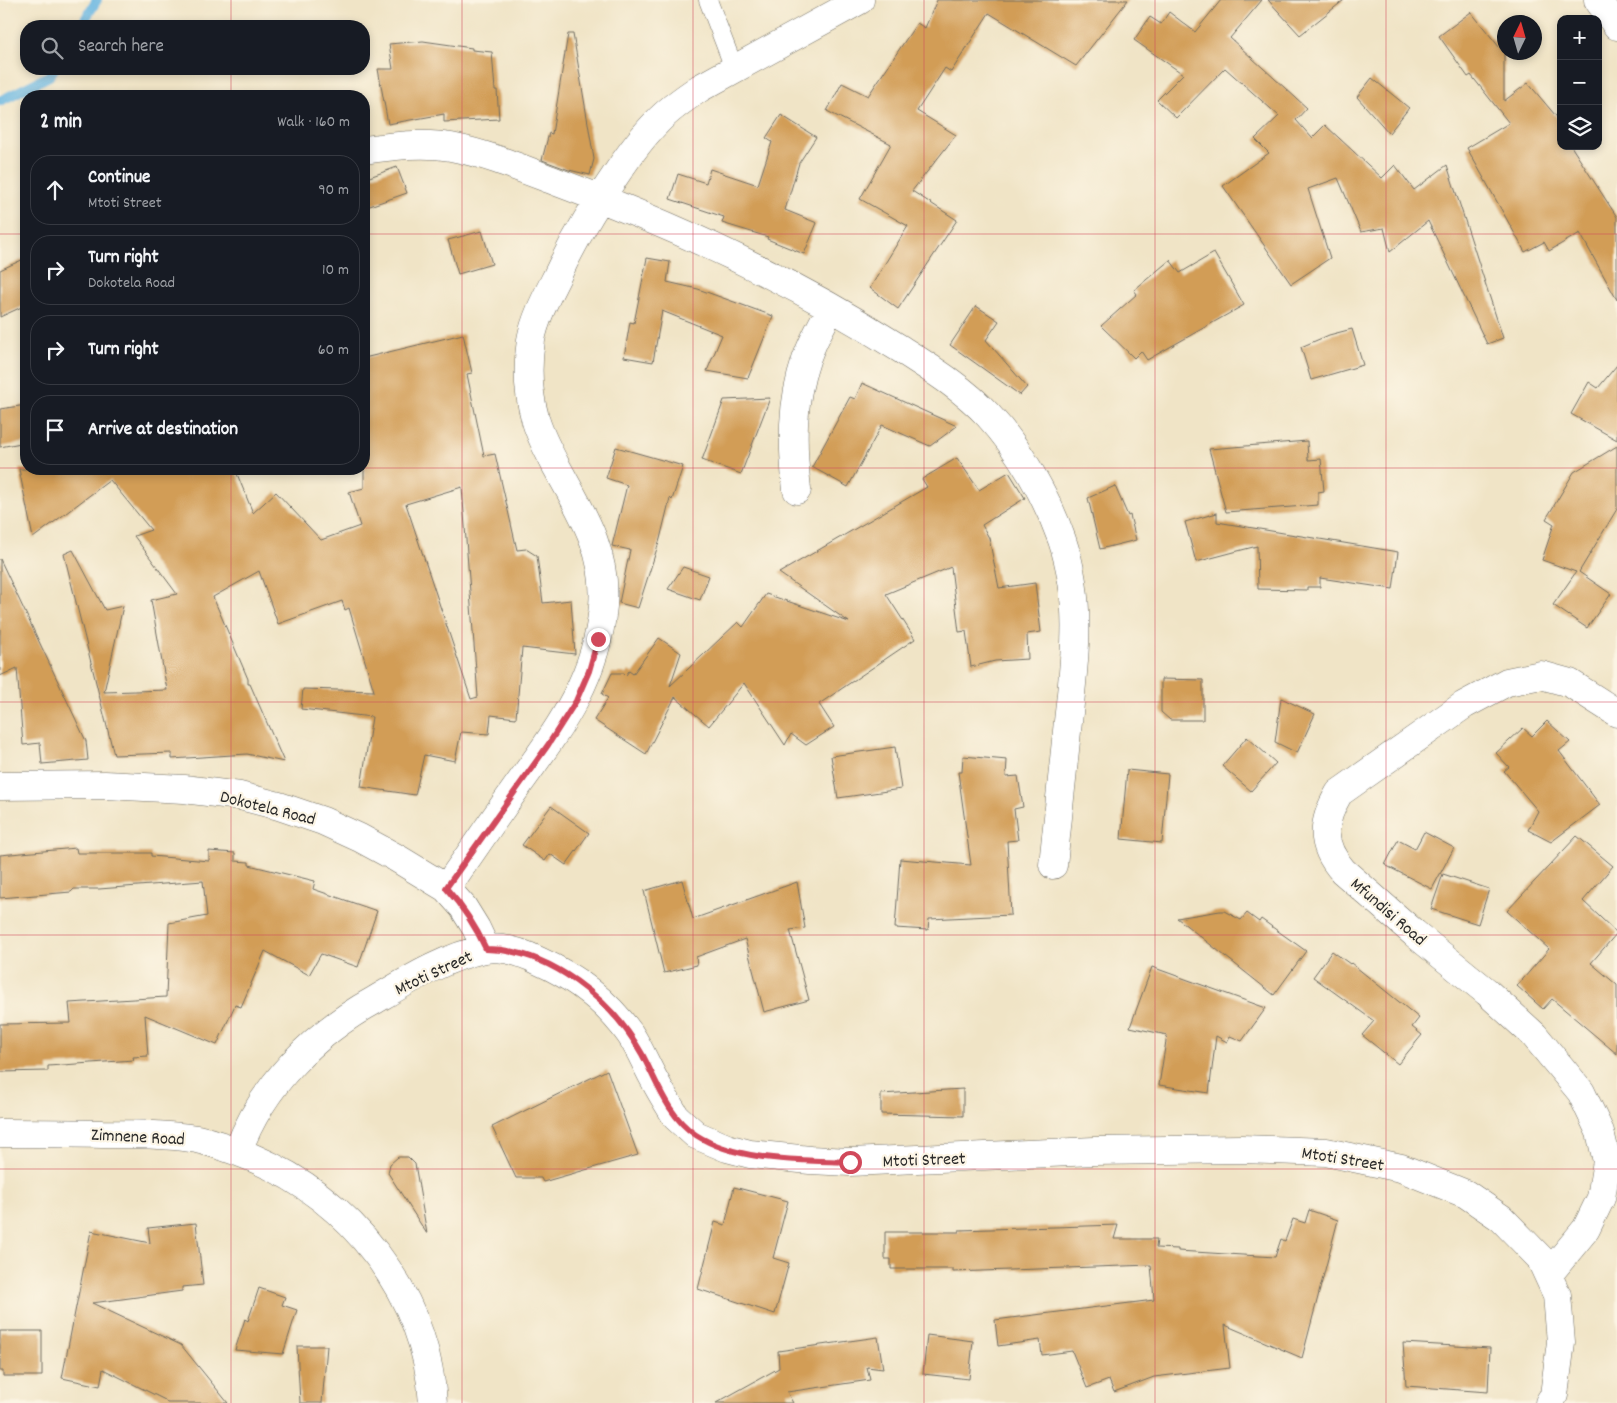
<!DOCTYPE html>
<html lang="en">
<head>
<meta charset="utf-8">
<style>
	body { margin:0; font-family:Dekko,sans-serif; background:#20242c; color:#f1f3f6 }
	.controls { position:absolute; right:15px; top:15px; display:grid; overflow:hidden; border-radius:10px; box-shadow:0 2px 8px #0003 }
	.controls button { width:45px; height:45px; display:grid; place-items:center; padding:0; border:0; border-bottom:1px solid #363941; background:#171b24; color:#f1f3f6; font:25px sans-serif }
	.compass { position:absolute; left:1497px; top:15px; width:45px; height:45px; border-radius:50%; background:#171b24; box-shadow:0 2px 8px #0003; rotate:5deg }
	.stop { position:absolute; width:15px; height:15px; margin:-11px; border:4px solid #d1495b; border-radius:50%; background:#fff }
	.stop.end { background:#d1495b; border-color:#fff; box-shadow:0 1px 5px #0008 }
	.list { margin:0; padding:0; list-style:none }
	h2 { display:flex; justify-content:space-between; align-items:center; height:65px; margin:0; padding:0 20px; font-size:21px }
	h2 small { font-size:16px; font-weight:400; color:#9ea1a6 }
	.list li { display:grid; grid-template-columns:32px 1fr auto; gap:15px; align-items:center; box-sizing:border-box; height:70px; margin:0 10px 10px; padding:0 10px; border:1px solid #363941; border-radius:20px }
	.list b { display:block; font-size:19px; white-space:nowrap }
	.list p { margin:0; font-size:16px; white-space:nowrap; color:#9ea1a6 }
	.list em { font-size:16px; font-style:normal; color:#9ea1a6 }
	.icon { flex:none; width:28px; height:28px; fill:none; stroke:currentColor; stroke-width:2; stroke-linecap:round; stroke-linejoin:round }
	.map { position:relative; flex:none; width:1617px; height:1403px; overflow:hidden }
	.search { position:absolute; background:#171b24; box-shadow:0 2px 8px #0003; left:20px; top:20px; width:350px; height:55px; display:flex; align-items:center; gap:12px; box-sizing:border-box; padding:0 18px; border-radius:20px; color:#9ea1a6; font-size:19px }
	.panel { position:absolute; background:#171b24; box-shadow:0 2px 8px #0003; left:20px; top:90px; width:350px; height:385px; border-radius:20px }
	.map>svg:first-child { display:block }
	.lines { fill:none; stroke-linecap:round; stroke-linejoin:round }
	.stream { stroke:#67b6e1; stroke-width:10 }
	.building { fill:#d29d57; fill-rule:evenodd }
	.service-casing { stroke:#706c61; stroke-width:19 }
	.minor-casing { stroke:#706c61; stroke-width:29 }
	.tertiary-casing { stroke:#706c61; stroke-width:29 }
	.service { stroke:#fff; stroke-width:18 }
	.minor { stroke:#fff; stroke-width:28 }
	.tertiary { stroke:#fff; stroke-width:28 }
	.route { stroke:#d1495b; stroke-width:6 }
	.grid { fill:none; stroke:#d1495b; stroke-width:1; stroke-opacity:0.55 }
	.labels { text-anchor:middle; stroke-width:4.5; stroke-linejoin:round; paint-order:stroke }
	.street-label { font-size:18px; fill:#2b2b2b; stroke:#fcf5e5 }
</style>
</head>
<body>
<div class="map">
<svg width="1617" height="1403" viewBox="0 0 1617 1403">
	<rect width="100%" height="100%" fill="#fcf5e5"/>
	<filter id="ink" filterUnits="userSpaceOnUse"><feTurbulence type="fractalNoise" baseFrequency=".02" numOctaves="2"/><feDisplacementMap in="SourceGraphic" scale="10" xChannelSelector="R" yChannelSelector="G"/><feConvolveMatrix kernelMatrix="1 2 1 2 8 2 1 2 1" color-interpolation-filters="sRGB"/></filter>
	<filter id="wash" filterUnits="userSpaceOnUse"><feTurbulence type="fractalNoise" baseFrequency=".0096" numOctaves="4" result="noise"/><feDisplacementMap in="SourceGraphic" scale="20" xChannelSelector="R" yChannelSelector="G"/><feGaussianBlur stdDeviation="1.12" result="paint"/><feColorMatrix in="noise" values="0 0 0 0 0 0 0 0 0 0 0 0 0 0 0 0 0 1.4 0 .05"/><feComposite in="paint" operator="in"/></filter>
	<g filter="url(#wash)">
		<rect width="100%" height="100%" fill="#f0e4c6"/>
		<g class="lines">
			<path class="stream" d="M 81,26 L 97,0
				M 0,101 L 49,76 L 54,69"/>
		</g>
		<g id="blocks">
			<path class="building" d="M 937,0 L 1128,0 L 1076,66 L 989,13 L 951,72 L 945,68 L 917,111 L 956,135 L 912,191 L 957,220 L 898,309 L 870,288 L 908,226 L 860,199 L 891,144 L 827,111 L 842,83 L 868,96 L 917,23 L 925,28 Z
				M 1221,0 L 1262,0 L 1230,38 L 1307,108 L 1296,120 L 1312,138 L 1325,125 L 1382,178 L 1395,165 L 1414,190 L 1447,165 L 1503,338 L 1487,344 L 1428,221 L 1390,252 L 1384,228 L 1361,232 L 1338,178 L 1308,189 L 1330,258 L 1291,284 L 1223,186 L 1269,153 L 1255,139 L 1279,116 L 1225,68 L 1176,118 L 1157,100 L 1183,74 L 1134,40 L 1150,17 L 1161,24 L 1169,12 L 1195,32 Z
				M 1268,0 L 1344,0 L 1300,35 Z
				M 1471,12 L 1504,53 L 1504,101 L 1528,83 L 1561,122 L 1561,146 L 1571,146 L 1617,217 L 1617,300 L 1580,233 L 1549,251 L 1544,242 L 1525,252 L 1467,148 L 1509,123 L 1471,75 L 1468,77 L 1439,36 Z
				M 568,34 L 573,34 L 594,159 L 590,175 L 569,170 L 542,160 L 549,133 L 552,134 Z
				M 423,41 L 472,48 L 472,50 L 492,52 L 495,90 L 497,90 L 499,119 L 444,122 L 444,114 L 388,124 L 378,69 L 393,69 L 389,44 Z
				M 1372,78 L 1409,108 L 1389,133 L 1357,97 Z
				M 781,115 L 816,137 L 799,163 L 785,210 L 817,223 L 804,254 L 767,239 L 768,237 L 722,223 L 724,217 L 670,199 L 678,174 L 706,183 L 710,169 L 758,185 L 772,142 L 766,138 Z
				M 397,167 L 407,193 L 364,208 L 364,179 Z
				M 482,231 L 492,264 L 458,274 L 448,240 Z
				M 1214,253 L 1244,305 L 1147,360 L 1141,351 L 1134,358 L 1101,326 L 1137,294 L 1134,290 L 1170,260 L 1180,273 Z
				M 26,258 L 26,305 L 0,317 L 0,270 Z
				M 647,258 L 670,262 L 667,282 L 698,289 L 773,316 L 748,378 L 707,371 L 722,335 L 662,311 L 653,362 L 624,357 L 630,322 L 634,323 Z
				M 976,306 L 999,321 L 986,340 L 1027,387 L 1020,395 L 950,345 Z
				M 1352,329 L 1363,365 L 1311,380 L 1301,347 L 1329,335 Z
				M 463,334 L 472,373 L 467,374 L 484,456 L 495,454 L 517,550 L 526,549 L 537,556 L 543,603 L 571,600 L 575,654 L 522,648 L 516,718 L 491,715 L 489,734 L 461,732 L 455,761 L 424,755 L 415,795 L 361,787 L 372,717 L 301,709 L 303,689 L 374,691 L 349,608 L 345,610 L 342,601 L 278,624 L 259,571 L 213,597 L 248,679 L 248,684 L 250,684 L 284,762 L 247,754 L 172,759 L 172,753 L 114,755 L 64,554 L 73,550 L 105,610 L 123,606 L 104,692 L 167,690 L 151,600 L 177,594 L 134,536 L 151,530 L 110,480 L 33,538 L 19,469 L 235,469 L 253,513 L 276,492 L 321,540 L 360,526 L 349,492 L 364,488 L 364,358 ZM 462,487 L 478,697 L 471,699 L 406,504 Z
				M 1617,365 L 1617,440 L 1571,414 L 1589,382 L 1598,388 Z
				M 862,383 L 957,426 L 930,446 L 882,425 L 848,487 L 812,467 L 850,397 L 855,399 Z
				M 770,398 L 741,474 L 702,460 L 724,400 Z
				M 26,405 L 26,442 L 0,447 L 0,409 Z
				M 1307,441 L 1308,460 L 1321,459 L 1324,491 L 1318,492 L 1318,505 L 1226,512 L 1209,449 Z
				M 1617,446 L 1617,509 L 1579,572 L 1611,594 L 1587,628 L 1553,605 L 1576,572 L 1542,560 L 1554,524 L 1546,519 L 1574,472 Z
				M 616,447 L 683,466 L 672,500 L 670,498 L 660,539 L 638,608 L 619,603 L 630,550 L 612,546 L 627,485 L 606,478 Z
				M 957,458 L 979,490 L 1009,472 L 1025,498 L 982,525 L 989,538 L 999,588 L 1035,583 L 1041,632 L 1027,634 L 1028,659 L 995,661 L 971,667 L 966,631 L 959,632 L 951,567 L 886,594 L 915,639 L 819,704 L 834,727 L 806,745 L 791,734 L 785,745 L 744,683 L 709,726 L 675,697 L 646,754 L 594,720 L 608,698 L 602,694 L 612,673 L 624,673 L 626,675 L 629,671 L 633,674 L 659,638 L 681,653 L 670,686 L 738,622 L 743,627 L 766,594 L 849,622 L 779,573 L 927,487 L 922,479 Z
				M 1115,486 L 1128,516 L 1130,515 L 1136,540 L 1100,549 L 1088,498 Z
				M 1217,513 L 1217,522 L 1398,552 L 1393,589 L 1320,578 L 1320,587 L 1307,587 L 1307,590 L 1258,589 L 1257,546 L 1196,562 L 1185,522 Z
				M 0,559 L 86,741 L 88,760 L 42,764 L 40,743 L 23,745 L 17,668 L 0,676 Z
				M 683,567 L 709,576 L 700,600 L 668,589 Z
				M 1161,679 L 1203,680 L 1203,720 L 1170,720 L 1161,712 Z
				M 1281,698 L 1315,714 L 1297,753 L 1275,742 Z
				M 1547,721 L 1570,742 L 1559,751 L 1600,805 L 1551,842 L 1528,830 L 1538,811 L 1504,771 L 1509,767 L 1496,753 L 1523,728 L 1532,736 Z
				M 1247,737 L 1276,763 L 1251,791 L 1222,766 Z
				M 895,747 L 901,789 L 838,798 L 831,756 Z
				M 963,756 L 1007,760 L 1006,777 L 1018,776 L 1023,807 L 1014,809 L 1018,840 L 1007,841 L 1011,915 L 929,919 L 928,930 L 895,928 L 900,859 L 971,865 L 958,772 L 962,772 Z
				M 1127,770 L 1168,774 L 1162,843 L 1121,839 Z
				M 551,806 L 589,833 L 566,865 L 550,854 L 545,861 L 522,845 Z
				M 1424,832 L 1454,848 L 1432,889 L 1385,865 L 1398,840 L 1415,849 Z
				M 1577,836 L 1613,866 L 1583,901 L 1617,933 L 1591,963 L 1617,985 L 1617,1054 L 1552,999 L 1543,1009 L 1517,986 L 1549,949 L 1507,911 Z
				M 76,848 L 77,853 L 151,853 L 151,856 L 209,861 L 209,851 L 235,853 L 235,861 L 249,862 L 249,865 L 315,881 L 313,889 L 377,911 L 358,967 L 321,954 L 309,975 L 265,951 L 241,1007 L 235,1005 L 217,1045 L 145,1015 L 148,1056 L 133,1057 L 134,1060 L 48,1066 L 48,1071 L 0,1072 L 0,1024 L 71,1023 L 69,1003 L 166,997 L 169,923 L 207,916 L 203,881 L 99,889 L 74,889 L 71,892 L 0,898 L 0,855 Z
				M 1443,874 L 1489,889 L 1478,924 L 1431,909 Z
				M 682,880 L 693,919 L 797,882 L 805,928 L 790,930 L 809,1000 L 764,1012 L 745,939 L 696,957 L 697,965 L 664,973 L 644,891 Z
				M 1220,911 L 1224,911 L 1241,920 L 1247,913 L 1259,922 L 1261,919 L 1306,951 L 1274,995 L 1177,918 Z
				M 1332,951 L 1350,964 L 1351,963 L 1419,1018 L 1412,1027 L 1422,1035 L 1398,1064 L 1362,1035 L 1374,1021 L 1313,977 Z
				M 1152,967 L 1266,1008 L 1242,1041 L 1230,1036 L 1227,1042 L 1216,1036 L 1209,1093 L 1159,1085 L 1167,1035 L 1130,1027 Z
				M 607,1070 L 638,1155 L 543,1182 L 541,1178 L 516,1178 L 492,1127 Z
				M 963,1089 L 963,1116 L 881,1114 L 881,1094 Z
				M 398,1157 L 408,1157 L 415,1164 L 427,1234 L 388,1173 L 390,1164 Z
				M 734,1187 L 788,1201 L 773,1258 L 789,1263 L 775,1314 L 698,1289 L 715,1222 L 725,1225 Z
				M 1309,1210 L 1338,1220 L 1302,1358 L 1225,1325 L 1230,1368 L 1154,1377 L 1114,1392 L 1109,1380 L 1087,1388 L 1072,1351 L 1042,1355 L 1040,1340 L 998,1346 L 995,1320 L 1154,1300 L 1151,1265 L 953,1272 L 953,1269 L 891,1269 L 891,1259 L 885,1259 L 885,1232 L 959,1232 L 959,1230 L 1118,1225 L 1114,1239 L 1157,1239 L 1156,1248 L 1178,1249 L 1178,1251 L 1275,1257 L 1281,1239 L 1285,1241 L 1293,1219 L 1305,1223 Z
				M 196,1223 L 203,1285 L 182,1287 L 182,1291 L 92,1303 L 181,1345 L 228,1403 L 167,1403 L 165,1400 L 103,1369 L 100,1386 L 62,1378 L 91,1231 L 150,1243 L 148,1228 Z
				M 259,1288 L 285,1297 L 282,1305 L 297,1310 L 283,1354 L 235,1350 L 245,1319 L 248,1321 Z
				M 0,1331 L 42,1331 L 42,1376 L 3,1376 L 3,1371 L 0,1371 Z
				M 927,1335 L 973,1341 L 969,1379 L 923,1374 Z
				M 878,1337 L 883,1369 L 867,1367 L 870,1380 L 787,1392 L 793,1403 L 716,1403 L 779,1368 L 778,1351 Z
				M 1403,1343 L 1490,1348 L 1488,1392 L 1406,1386 Z
				M 297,1346 L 327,1346 L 322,1403 L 300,1403 Z"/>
		</g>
	</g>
	<g filter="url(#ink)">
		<use href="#blocks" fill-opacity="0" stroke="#706c61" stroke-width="1"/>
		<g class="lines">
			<g class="service-casing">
				<path id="service" d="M 708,0 L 734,68"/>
			</g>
			<g class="minor-casing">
				<path id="minor" d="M 364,150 C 392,146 423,142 451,147 C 487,154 523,169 557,182 C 676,226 792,280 899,348 C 930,368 963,388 988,415 C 1019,448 1047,497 1062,540 C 1084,605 1074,665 1067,731 C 1062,776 1058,821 1053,865
					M 797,490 C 792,444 791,404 806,360 C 812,342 822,324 831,308
					M 0,786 L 105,785 L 184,789 L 240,796 L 279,806 L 323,821 L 360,838 L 395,857 L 446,888 L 463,907 L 476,928 L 486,949
					M 446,888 C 467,859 486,830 507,801 C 551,738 596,686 603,606 C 608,551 580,510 555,464 C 548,450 539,434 535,418 C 528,393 527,366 531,340 C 535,318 547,296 557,276 C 574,240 594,206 617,173 C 629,155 642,137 657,122 C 669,109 685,98 700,88 L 860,0
					M 0,1133 C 34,1133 68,1133 102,1134 C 134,1134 166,1134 197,1139 C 215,1143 234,1150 251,1157 C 351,1199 426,1293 433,1403
					M 238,1151 C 262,1085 315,1033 375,1000 C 407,981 447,956 485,949 C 503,946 523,953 539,961 C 575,977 607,1002 630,1034 C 640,1049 646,1065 655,1081 C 661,1093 669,1105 676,1117 L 696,1135 L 727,1148 L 750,1154 L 810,1160 L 850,1162 L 1094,1151 L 1241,1149 L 1326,1152 L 1401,1168 L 1466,1194 L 1501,1218 L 1540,1258 L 1557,1295 L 1561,1342 L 1554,1395 L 1549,1403
					M 1548,1275 L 1586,1229 L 1601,1198 L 1607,1161 L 1600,1132 L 1581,1092 L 1534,1035 L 1487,992 L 1414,933 L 1343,871 C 1319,844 1322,822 1339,793 L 1464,705 L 1507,682 L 1541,675 L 1570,683 L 1617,713"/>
			</g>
			<g class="tertiary-casing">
				<path id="tertiary" d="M 1598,0 L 1617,26"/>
			</g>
			<use href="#service" class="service"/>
			<use href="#minor" class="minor"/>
			<use href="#tertiary" class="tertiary"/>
		</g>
	</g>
	<g class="lines" filter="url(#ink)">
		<path class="route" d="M 598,639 L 589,671 L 576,701 L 548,745 L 446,888 C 464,908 475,925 486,949 C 549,949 612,1000 642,1054 C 657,1082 668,1117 696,1135 C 738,1162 802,1160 850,1162"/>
	</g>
	<path class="grid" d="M 231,0 L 231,26M 462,0 L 462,1403M 693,0 L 693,1403M 924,0 L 924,1403M 1155,0 L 1155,1403M 1386,0 L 1386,1403M 231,69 L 231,96M 0,234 L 26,234M 364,234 L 1617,234M 0,468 L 26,468M 364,468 L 1617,468M 231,469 L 231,1403M 0,702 L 1617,702M 0,935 L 1617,935M 0,1169 L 1617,1169"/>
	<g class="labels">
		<g class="street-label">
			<text transform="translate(268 807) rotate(14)" y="6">Dokotela Road</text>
			<text transform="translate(1389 911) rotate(41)" y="6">Mfundisi Road</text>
			<text transform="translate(433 972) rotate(-25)" y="6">Mtoti Street</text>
			<text transform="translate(138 1136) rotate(3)" y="6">Zimnene Road</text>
			<text transform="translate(1343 1158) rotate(9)" y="6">Mtoti Street</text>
			<text transform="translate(924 1159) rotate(-2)" y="6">Mtoti Street</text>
		</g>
	</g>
</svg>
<div class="controls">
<button>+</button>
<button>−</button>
<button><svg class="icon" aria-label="layers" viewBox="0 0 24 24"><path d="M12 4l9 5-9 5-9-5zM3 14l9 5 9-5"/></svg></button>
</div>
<svg class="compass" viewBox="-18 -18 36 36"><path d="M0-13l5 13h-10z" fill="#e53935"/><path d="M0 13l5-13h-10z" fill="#9ea1a6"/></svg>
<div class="stop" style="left:850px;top:1162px"></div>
<div class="stop end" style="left:598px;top:639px"></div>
<div class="search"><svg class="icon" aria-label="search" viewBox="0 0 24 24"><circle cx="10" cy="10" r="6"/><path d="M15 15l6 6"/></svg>Search here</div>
<section class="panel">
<h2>2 min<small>Walk · 160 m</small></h2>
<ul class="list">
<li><svg class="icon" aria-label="ahead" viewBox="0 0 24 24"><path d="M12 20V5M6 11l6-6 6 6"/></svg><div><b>Continue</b><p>Mtoti Street</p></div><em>90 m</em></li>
<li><svg class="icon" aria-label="right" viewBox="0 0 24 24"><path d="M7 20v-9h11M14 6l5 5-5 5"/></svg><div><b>Turn right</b><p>Dokotela Road</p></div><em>10 m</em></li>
<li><svg class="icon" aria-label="right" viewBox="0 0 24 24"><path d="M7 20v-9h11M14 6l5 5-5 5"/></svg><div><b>Turn right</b></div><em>60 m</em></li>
<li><svg class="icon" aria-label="arrive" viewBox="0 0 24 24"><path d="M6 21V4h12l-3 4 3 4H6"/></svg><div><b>Arrive at destination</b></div></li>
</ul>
</section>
</div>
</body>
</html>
